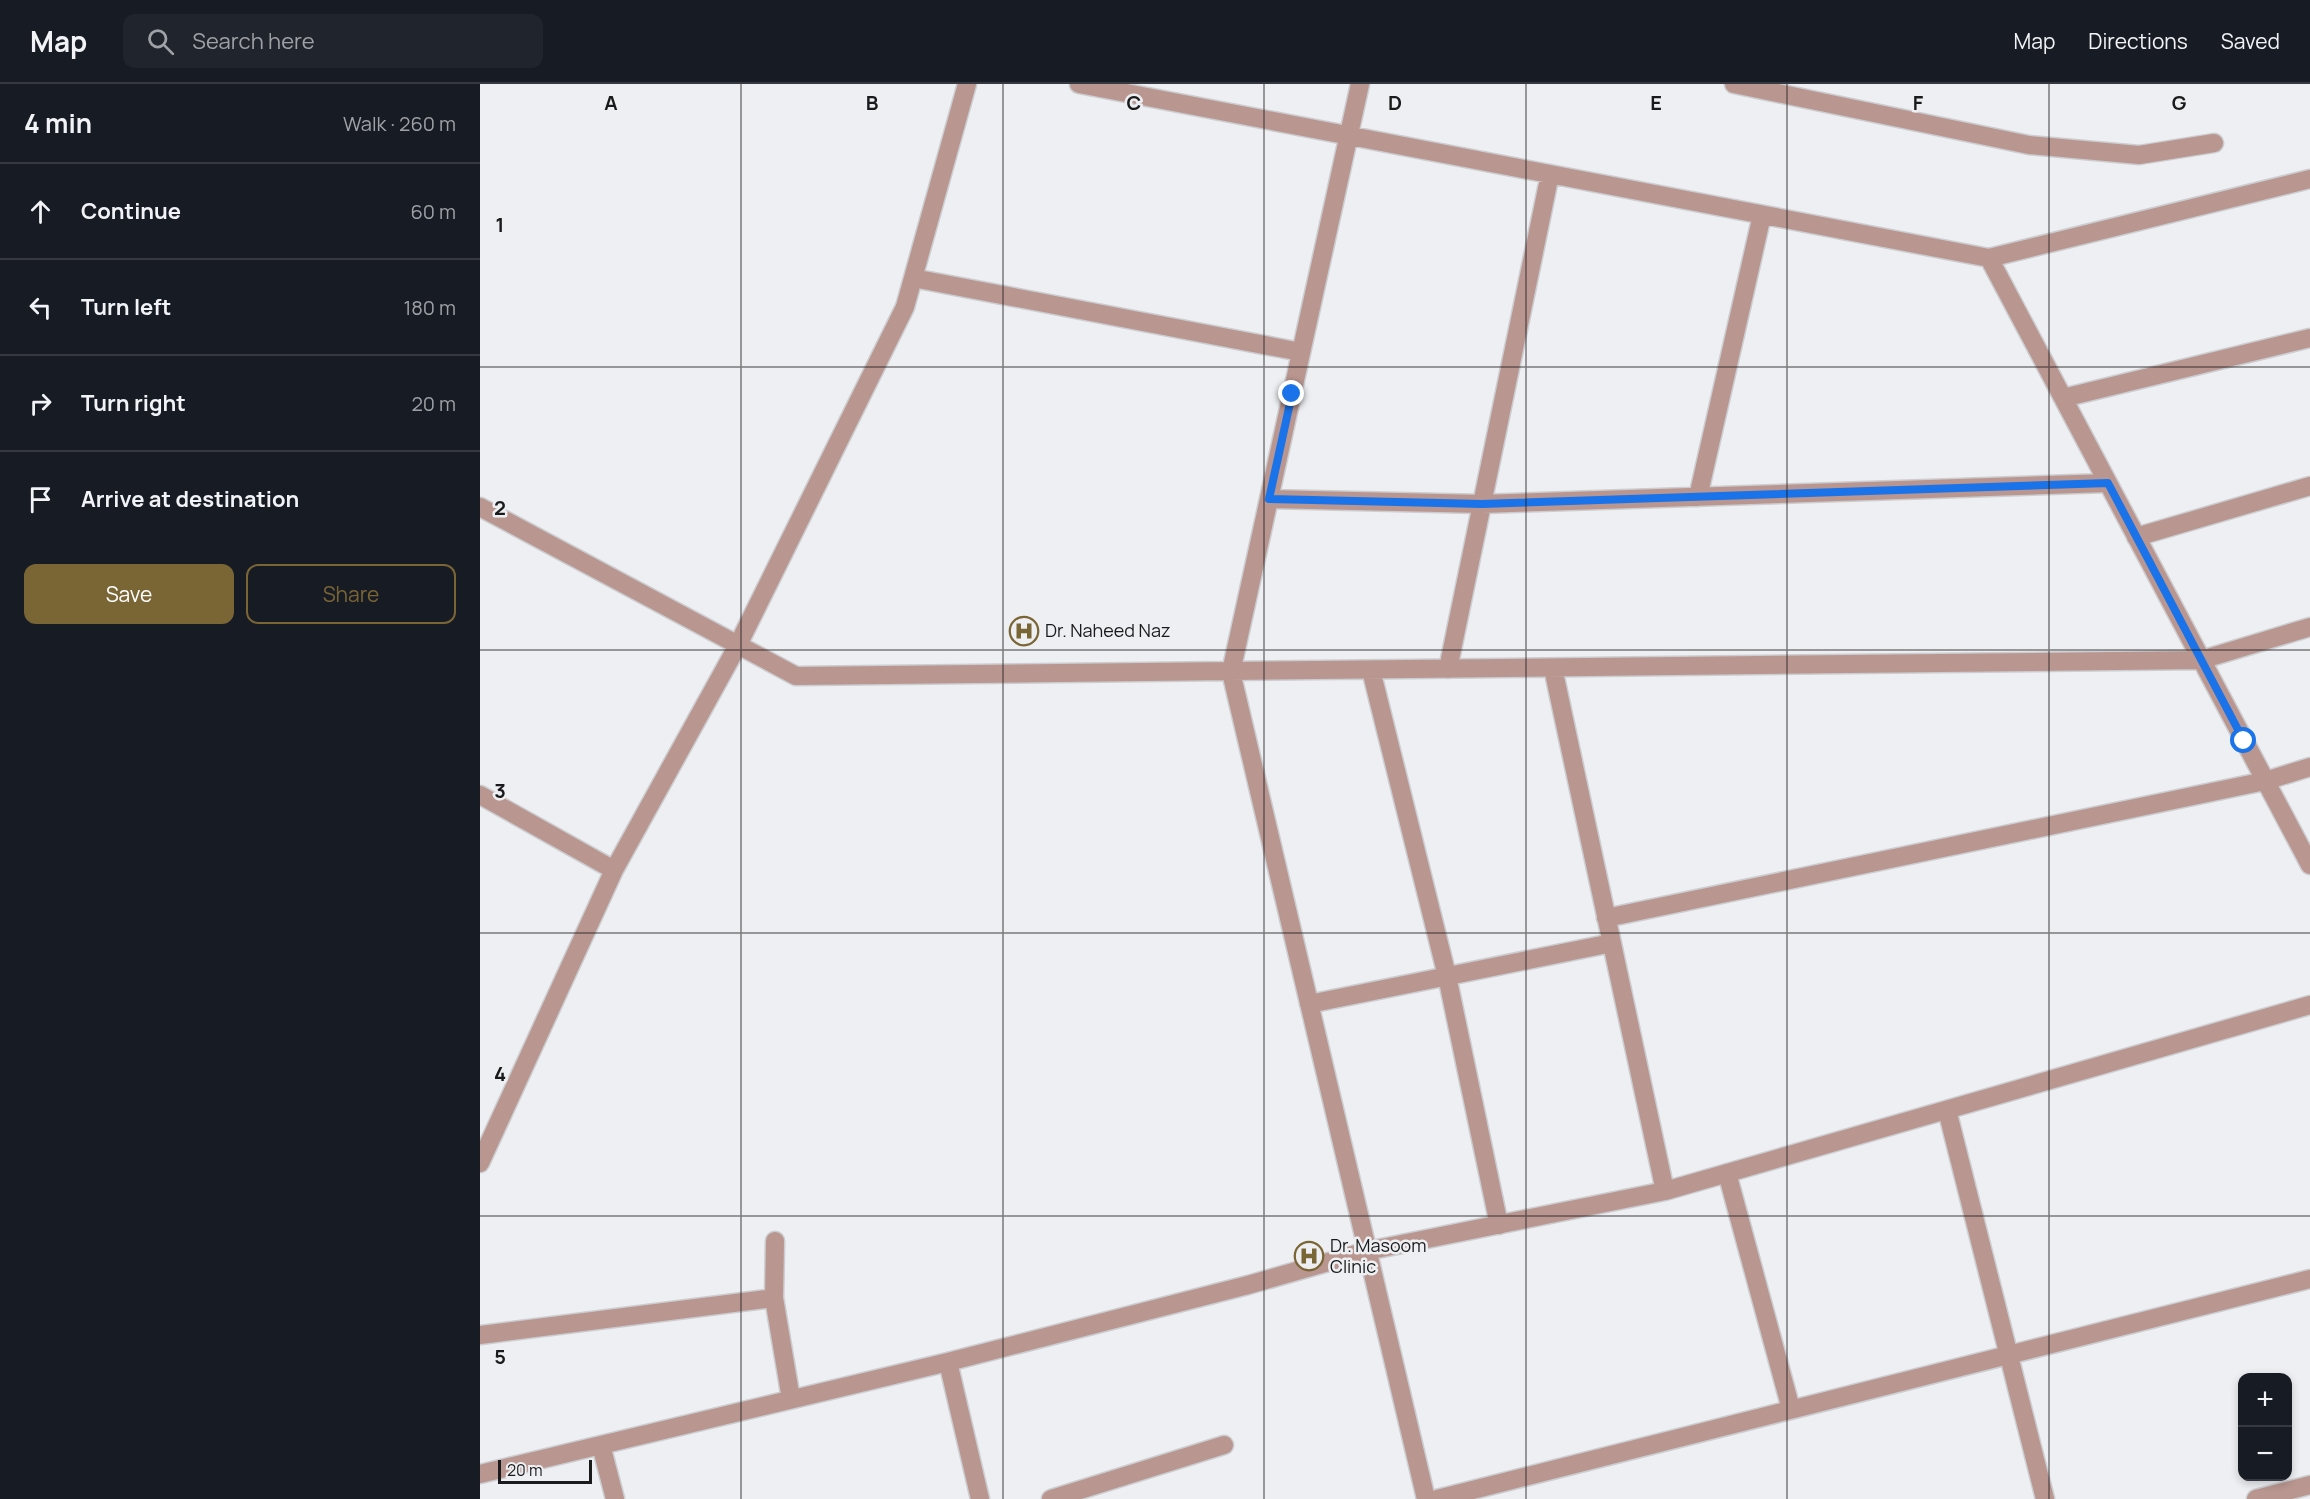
<!DOCTYPE html>
<html lang="en">
<head>
<meta charset="utf-8">
<style>
	body { margin:0; font-family:Manrope,sans-serif; background:#20242c; color:#f1f3f6 }
	.controls { position:absolute; right:18px; bottom:18px; display:grid; overflow:hidden; border-radius:12px; box-shadow:0 3px 9px #0003 }
	.controls button { width:54px; height:54px; display:grid; place-items:center; padding:0; border:0; border-bottom:2px solid #363941; background:#171b24; color:#f1f3f6; font:30px sans-serif }
	.scale { position:absolute; left:18px; bottom:15px; width:94px; box-sizing:border-box; padding-left:6px; border:3px solid #1a1a1c; border-top:0; font-size:16px; line-height:21px; white-space:nowrap; color:#1a1a1c; -webkit-text-stroke:4px #eeeff2; paint-order:stroke }
	.stop { position:absolute; width:18px; height:18px; margin:-14px; border:4px solid #1a73e8; border-radius:50%; background:#fff }
	.stop.end { background:#1a73e8; border-color:#fff; box-shadow:0 2px 6px #0008 }
	.list { margin:0; padding:0; list-style:none }
	h2 { display:flex; justify-content:space-between; align-items:center; height:78px; margin:0; padding:0 24px; font-size:26px }
	h2 small { font-size:20px; font-weight:400; color:#9ea1a6 }
	.list li { display:grid; grid-template-columns:39px 1fr auto; gap:18px; align-items:center; box-sizing:border-box; height:96px; padding:0 24px; border-top:2px solid #363941 }
	.list b { display:block; font-size:22px; white-space:nowrap }
	.list em { font-size:20px; font-style:normal; color:#9ea1a6 }
	.actions { display:flex; gap:12px; padding:18px 24px }
	.actions a { flex:1; padding:14px 0; border:2px solid #7a6535; border-radius:12px; text-align:center; font-size:21px; color:#7a6535 }
	.actions .main { background:#7a6535; color:#fff }
	.icon { flex:none; width:33px; height:33px; fill:none; stroke:currentColor; stroke-width:2; stroke-linecap:round; stroke-linejoin:round }
	.map { position:relative; flex:none; width:1830px; height:1415px; overflow:hidden }
	header { display:flex; align-items:center; gap:36px; box-sizing:border-box; height:84px; padding:0 30px; background:#171b24; border-bottom:2px solid #363941 }
	header strong { font-size:28px }
	nav { display:flex; gap:33px; margin-inline-start:auto; font-size:21px }
	.search { width:420px; height:54px; background:#20242c; display:flex; align-items:center; gap:15px; box-sizing:border-box; padding:0 21px; border-radius:12px; color:#9ea1a6; font-size:22px }
	main { display:flex }
	aside { flex:1; background:#171b24 }
	.map>svg:first-child { display:block }
	.lines { fill:none; stroke-linecap:round; stroke-linejoin:round }
	.minor-casing { stroke:#cccdd0; stroke-width:21 }
	.minor { stroke:#b9968f; stroke-width:18 }
	.route { stroke:#1a73e8; stroke-width:8 }
	.grid { fill:none; stroke:#1a1a1c; stroke-width:1.5; stroke-opacity:0.55 }
	.labels { text-anchor:middle; stroke-width:5; stroke-linejoin:round; paint-order:stroke }
	.poi-label { font-size:18px; fill:#1a1a1c; stroke:#eeeff2; text-anchor:start }
	.grid-label { font-size:20px; text-anchor:middle; font-weight:bold; fill:#1a1a1c; stroke:#eeeff2; stroke-width:5; stroke-linejoin:round; paint-order:stroke }
</style>
</head>
<body>
<header>
<strong>Map</strong>
<div class="search"><svg class="icon" aria-label="search" viewBox="0 0 24 24"><circle cx="10" cy="10" r="6"/><path d="M15 15l6 6"/></svg>Search here</div>
<nav><a>Map</a><a>Directions</a><a>Saved</a></nav>
</header>
<main>
<aside>
<h2>4 min<small>Walk · 260 m</small></h2>
<ul class="list">
<li><svg class="icon" aria-label="ahead" viewBox="0 0 24 24"><path d="M12 20V5M6 11l6-6 6 6"/></svg><div><b>Continue</b></div><em>60 m</em></li>
<li><svg class="icon" aria-label="left" viewBox="0 0 24 24"><path d="M17 20v-9H6M10 6l-5 5 5 5"/></svg><div><b>Turn left</b></div><em>180 m</em></li>
<li><svg class="icon" aria-label="right" viewBox="0 0 24 24"><path d="M7 20v-9h11M14 6l5 5-5 5"/></svg><div><b>Turn right</b></div><em>20 m</em></li>
<li><svg class="icon" aria-label="arrive" viewBox="0 0 24 24"><path d="M6 21V4h12l-3 4 3 4H6"/></svg><div><b>Arrive at destination</b></div></li>
</ul>
<div class="actions"><a class="main">Save</a><a>Share</a></div>
</aside>
<div class="map">
<svg width="1830" height="1415" viewBox="0 0 1830 1415">
	<rect width="100%" height="100%" fill="#eeeff2"/>
	<g class="lines">
		<g class="minor-casing">
			<path id="minor" d="M 599,0 L 1509,174 L 1830,781
				M 880,0 L 751,588 L 946,1415
				M 1254,0 L 1549,61 L 1659,71 L 1734,59
				M 1509,174 L 1830,95
				M 433,194 L 821,268
				M 1583,314 L 1830,254
				M 1218,413 L 1282,131
				M 789,415 L 1002,420 L 1628,399
				M 0,423 L 316,592 L 1721,576 L 1830,543
				M 1656,453 L 1830,402
				M 1073,584 L 1185,1107
				M 968,585 L 1070,90
				M 891,586 L 967,892 L 1019,1141
				M 0,711 L 134,786
				M 1126,834 L 1785,697 L 1830,683
				M 829,920 L 1132,859
				M 1467,1026 L 1565,1415
				M 0,1079 L 134,786 L 258,561 L 425,223 L 487,0
				M 1247,1089 L 1311,1325
				M 295,1157 L 294,1214 L 311,1315
				M 0,1251 L 294,1214
				M 468,1278 L 768,1201 L 887,1167 L 1185,1107 L 1830,921
				M 121,1361 L 135,1415
				M 0,1390 L 468,1278 L 500,1415
				M 571,1415 L 744,1361
				M 957,1415 L 1830,1195
				M 1776,1415 L 1830,1401"/>
		</g>
		<use href="#minor" class="minor"/>
	</g>
	<g class="lines">
		<path class="route" d="M 812,310 L 789,415 L 1002,420 L 1628,399 L 1764,657"/>
	</g>
	<path class="grid" d="M 261,0 L 261,1415M 523,0 L 523,1415M 784,0 L 784,1415M 1046,0 L 1046,1415M 1307,0 L 1307,1415M 1569,0 L 1569,1415M 0,283 L 1830,283M 0,566 L 1830,566M 0,849 L 1830,849M 0,1132 L 1830,1132"/>
	<defs>
		<g id="hospital-ring" transform="scale(1.5)"><circle r="9.5" fill="#eeeff2" stroke="#7a6535" stroke-width="1.5"/><path d="M-5-5h3v3.5h4V-5h3V5h-3V1.5h-4V5h-3Z" fill="#7a6535"/></g>
	</defs>
	<g fill-rule="evenodd">
		<use href="#hospital-ring" x="544" y="547"/>
		<use href="#hospital-ring" x="829" y="1172"/>
	</g>
	<g class="labels">
		<g class="poi-label">
			<text x="565" y="553">Dr. Naheed Naz</text>
			<text x="850" y="1168">Dr. Masoom<tspan x="850" dy="21">Clinic</tspan></text>
		</g>
	</g>
	<g class="grid-label">
		<text x="131" y="26">A</text>
		<text x="392" y="26">B</text>
		<text x="654" y="26">C</text>
		<text x="915" y="26">D</text>
		<text x="1176" y="26">E</text>
		<text x="1438" y="26">F</text>
		<text x="1699" y="26">G</text>
		<text x="20" y="148">1</text>
		<text x="20" y="431">2</text>
		<text x="20" y="714">3</text>
		<text x="20" y="997">4</text>
		<text x="20" y="1280">5</text>
	</g>
</svg>
<div class="controls">
<button>+</button>
<button>−</button>
</div>
<div class="scale">20 m</div>
<div class="stop" style="left:1764px;top:657px"></div>
<div class="stop end" style="left:812px;top:310px"></div>
</div>
</main>
</body>
</html>
